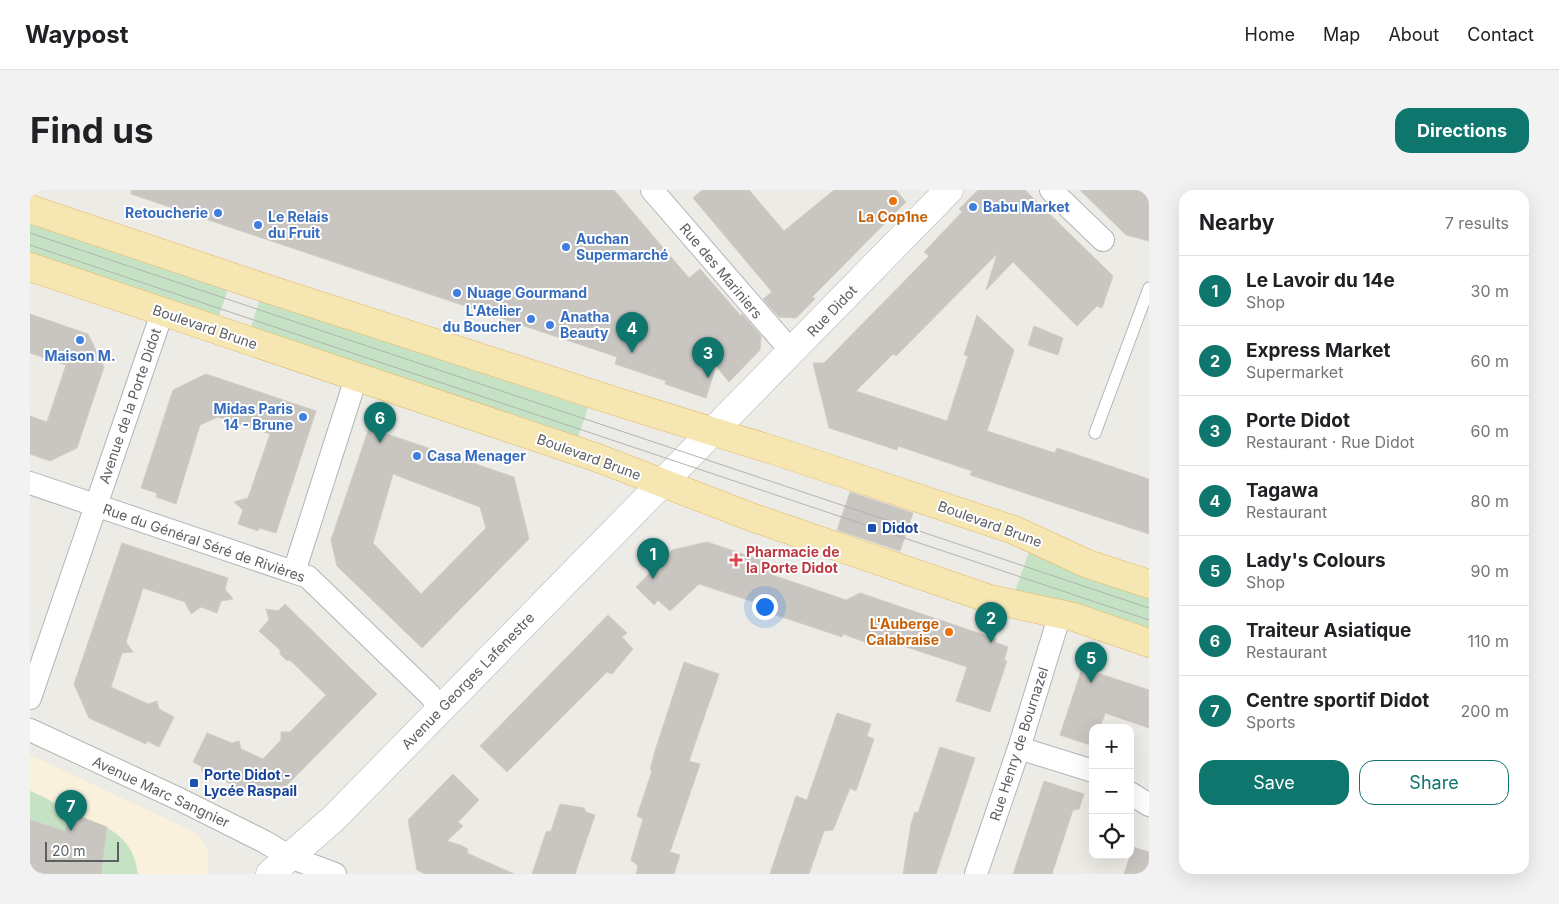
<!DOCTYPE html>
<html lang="en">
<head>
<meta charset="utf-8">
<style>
	body { margin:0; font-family:Inter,sans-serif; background:#f2f2f2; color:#202124 }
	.controls { position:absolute; right:15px; bottom:15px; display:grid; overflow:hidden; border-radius:10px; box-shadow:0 5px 20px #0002 }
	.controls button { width:45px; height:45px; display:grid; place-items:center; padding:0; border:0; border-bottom:1px solid #e0e0e0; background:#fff; color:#202124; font:25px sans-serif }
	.scale { position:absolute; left:15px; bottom:12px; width:74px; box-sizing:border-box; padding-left:5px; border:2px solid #5c6063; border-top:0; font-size:14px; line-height:18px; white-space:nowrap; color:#5c6063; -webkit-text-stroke:4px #fff; paint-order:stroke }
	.you { position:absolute; left:734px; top:416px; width:18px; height:18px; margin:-12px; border:4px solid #fff; border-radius:50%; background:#1a73e8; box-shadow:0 0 0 8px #1a73e833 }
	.badge { display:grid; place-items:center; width:32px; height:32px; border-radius:50%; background:#0f766e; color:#fff; font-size:16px; font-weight:700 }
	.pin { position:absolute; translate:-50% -41px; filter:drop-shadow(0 1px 2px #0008) }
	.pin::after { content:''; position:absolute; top:26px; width:18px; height:15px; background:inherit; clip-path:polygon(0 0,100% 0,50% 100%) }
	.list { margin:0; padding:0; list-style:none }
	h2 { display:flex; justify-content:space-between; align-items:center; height:65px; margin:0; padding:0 20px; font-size:21px }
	h2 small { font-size:16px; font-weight:400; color:#757577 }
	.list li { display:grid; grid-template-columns:32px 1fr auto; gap:15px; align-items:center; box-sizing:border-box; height:70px; padding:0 20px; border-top:1px solid #e0e0e0 }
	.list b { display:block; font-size:19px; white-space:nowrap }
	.list p { margin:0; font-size:16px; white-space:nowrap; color:#757577 }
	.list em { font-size:16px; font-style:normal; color:#757577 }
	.actions { display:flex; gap:10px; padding:15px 20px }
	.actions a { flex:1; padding:11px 0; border:1px solid #0f766e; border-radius:15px; text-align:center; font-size:18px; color:#0f766e }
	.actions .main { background:#0f766e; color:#fff }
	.icon { flex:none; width:28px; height:28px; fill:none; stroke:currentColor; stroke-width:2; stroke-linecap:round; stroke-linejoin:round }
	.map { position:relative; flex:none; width:1119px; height:684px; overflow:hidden; border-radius:15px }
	header { display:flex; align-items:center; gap:30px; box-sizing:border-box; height:70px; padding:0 25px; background:#fff; border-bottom:1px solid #e0e0e0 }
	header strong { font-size:24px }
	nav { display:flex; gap:28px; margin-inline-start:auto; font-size:18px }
	.intro { display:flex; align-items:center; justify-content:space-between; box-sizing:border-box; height:120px; padding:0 30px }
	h1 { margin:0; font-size:35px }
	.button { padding:12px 22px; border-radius:15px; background:#0f766e; color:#fff; font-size:18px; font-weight:700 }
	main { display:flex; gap:30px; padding:0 30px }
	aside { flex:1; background:#fff; border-radius:15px; box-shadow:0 5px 20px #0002 }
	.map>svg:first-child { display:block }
	.commercial { fill:#faf1dd }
	.green { fill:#c6e2c4 }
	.building { fill:#c9c5c1; stroke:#d1ccc4; fill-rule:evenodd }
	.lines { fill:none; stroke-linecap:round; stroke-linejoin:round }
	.service-casing { stroke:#b2b5b8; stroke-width:13 }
	.minor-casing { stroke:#b2b5b8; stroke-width:24 }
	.tertiary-casing { stroke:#b2b5b8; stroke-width:29 }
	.primary-casing { stroke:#e2b869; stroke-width:29 }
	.service { stroke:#fff; stroke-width:11 }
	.minor { stroke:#fff; stroke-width:22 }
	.tertiary { stroke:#fff; stroke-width:28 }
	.primary { stroke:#f6e6b1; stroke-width:28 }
	.tram { stroke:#b2b3b3; stroke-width:1 }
	.food-dot { fill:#e8710a; stroke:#fff; stroke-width:2 }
	.shop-dot { fill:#3f7fe0; stroke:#fff; stroke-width:2 }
	.transit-dot { fill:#1a4fb4; stroke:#fff; stroke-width:2 }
	.health-dot { fill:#e0444e; stroke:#fff; stroke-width:2 }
	.labels { text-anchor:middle; stroke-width:4; stroke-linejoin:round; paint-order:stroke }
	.shop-label { font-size:14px; font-weight:bold; fill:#366cbe; stroke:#fff; text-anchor:start }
	.food-label { font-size:14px; font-weight:bold; fill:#c56008; stroke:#fff }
	.street-label { font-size:14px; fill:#5c6063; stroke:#fff }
	.transit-label { font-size:14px; font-weight:bold; fill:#164399; stroke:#fff; text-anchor:start }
	.health-label { font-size:14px; font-weight:bold; fill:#be3a42; stroke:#fff; text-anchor:start }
</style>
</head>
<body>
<header>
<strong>Waypost</strong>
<nav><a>Home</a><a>Map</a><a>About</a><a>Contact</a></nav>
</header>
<div class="intro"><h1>Find us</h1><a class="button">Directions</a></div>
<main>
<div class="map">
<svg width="1119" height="684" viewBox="0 0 1119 684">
	<rect width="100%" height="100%" fill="#edebe5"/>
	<path class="commercial" d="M 0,565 L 160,640 L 169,646 L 178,661 L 178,684 L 108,684 L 100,661 L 88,644 L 77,637 L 33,621 L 22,611 L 0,601 Z"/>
	<path class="green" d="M 0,30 L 199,96 L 188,129 L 0,67 Z
		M 230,108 L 558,218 L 547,250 L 220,140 Z
		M 1000,359 L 1119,406 L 1119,442 L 984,404 Z
		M 0,601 C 7,604 15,607 21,611 C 26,614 28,619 33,621 C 67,634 103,639 108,684 L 0,684 Z"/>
	<path class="building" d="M 101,0 L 584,0 L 659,88 L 670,79 L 711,126 L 712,124 L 731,146 L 730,160 L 699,192 L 686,176 L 676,208 L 635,194 L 636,191 L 585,174 L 587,167 L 101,4 Z
		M 672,0 L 719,0 L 754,41 L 804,0 L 866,0 L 876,12 L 782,107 L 785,109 L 766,128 L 749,127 L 733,109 L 742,102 L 663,8 Z
		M 948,0 L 995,0 L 1083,86 L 1072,118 L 1067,116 L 1047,136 L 983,72 L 956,100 L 967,64 L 866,166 L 863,164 L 826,201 L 917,231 L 938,166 L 934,165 L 947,125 L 984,160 L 957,241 L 1025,263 L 1027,258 L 1119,289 L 1119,344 L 940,285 L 942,281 L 868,256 L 867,260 L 799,238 L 783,173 L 794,173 L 899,66 L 894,62 L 932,22 L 929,19 Z
		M 1050,0 L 1119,0 L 1119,51 L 1096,45 Z
		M 0,124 L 58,144 L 74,177 L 47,258 L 20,271 L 0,264 L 0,226 L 17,232 L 36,175 L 0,163 Z
		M 1004,136 L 1033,148 L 1028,165 L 998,155 Z
		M 176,184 L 286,221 L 246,343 L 229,338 L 228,341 L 208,334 L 213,320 L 204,312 L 218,308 L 240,244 L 188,227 L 170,235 L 146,314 L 126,307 L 127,303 L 111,298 L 143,200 Z
		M 339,238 L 484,287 L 499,349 L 392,458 L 307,376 L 301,350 ZM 363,284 L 450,317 L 456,338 L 391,404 L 343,353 Z
		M 820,302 L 883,323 L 870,361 L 807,340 Z
		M 677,352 L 734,371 L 742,385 L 778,397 L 816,410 L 830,403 L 966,449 L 965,452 L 978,457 L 974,470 L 977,471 L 960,522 L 926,511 L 937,477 L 846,447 L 845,450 L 842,448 L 840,454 L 813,444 L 812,447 L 722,417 L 724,412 L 669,394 L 640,421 L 628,410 L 624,415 L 606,397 L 642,360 Z
		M 92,353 L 198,388 L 195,399 L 203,409 L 191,411 L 187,423 L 171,417 L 161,424 L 155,412 L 113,398 L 96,452 L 103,462 L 92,463 L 81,497 L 118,514 L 127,511 L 129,519 L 144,527 L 129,557 L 117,551 L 116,554 L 59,528 L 44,494 Z
		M 255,414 L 347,504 L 256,596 L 220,603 L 171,580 L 172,577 L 163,572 L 177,543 L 202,553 L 209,551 L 211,559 L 233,569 L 251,550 L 251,542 L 260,542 L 296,505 L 261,471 L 256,470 L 250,464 L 250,460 L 229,441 L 239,430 L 236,419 L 248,421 Z
		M 578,425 L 597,443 L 592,447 L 603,459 L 582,484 L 577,482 L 477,582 L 450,556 Z
		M 654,472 L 689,484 L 659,571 L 670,574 L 640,662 L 650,665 L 644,684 L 606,684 L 608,676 L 601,670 L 613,629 L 607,626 L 622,581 L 620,580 L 625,561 Z
		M 1052,478 L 1119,500 L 1119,538 L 1075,523 L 1070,538 L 1063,538 L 1063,556 L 1030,545 Z
		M 807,523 L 841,534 L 837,546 L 844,549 L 826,601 L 820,598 L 803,640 L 794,641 L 779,684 L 740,684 L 766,606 L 777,610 Z
		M 910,557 L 945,568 L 906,684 L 873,684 L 881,634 L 885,622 L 888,623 Z
		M 423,584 L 449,610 L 428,632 L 433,636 L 417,651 L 430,655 L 438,659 L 437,663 L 484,684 L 395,684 L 387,680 L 378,630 Z
		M 1014,591 L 1054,604 L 1049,619 L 1043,620 L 1022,684 L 983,684 Z
		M 530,614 L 554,618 L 556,622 L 565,625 L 545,684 L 502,684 L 516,642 L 521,641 Z
		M 41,623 L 77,637 L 71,684 L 15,684 L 0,679 L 0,630 L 35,641 Z
		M 1103,657 L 1119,662 L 1119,684 L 1094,684 Z"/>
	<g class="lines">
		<g class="service-casing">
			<path id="service" d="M 1065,243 L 1119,98"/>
		</g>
		<g class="minor-casing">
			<path id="minor" d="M 622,0 L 762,162
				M 1021,0 L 1073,50
				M 0,293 L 278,387 L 400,505 L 410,518
				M 264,382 L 326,188
				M 0,508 L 132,123
				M 0,540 L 149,609 L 235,652 L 260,667 L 305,684
				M 989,558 L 1063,581
				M 1100,603 L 1119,615
				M 946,684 L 989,558 L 1030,424"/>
		</g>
		<g class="tertiary-casing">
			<path id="tertiary" d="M 240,684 L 304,628 L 919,0"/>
		</g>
		<g class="primary-casing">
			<path id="primary" d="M 0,19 L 235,98 L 594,214 L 746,261 L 984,340 L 1058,374 L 1119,394
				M 0,77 L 565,267 L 724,328 L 960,409 L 1044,427 L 1119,453"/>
		</g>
		<use href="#service" class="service"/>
		<use href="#minor" class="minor"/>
		<use href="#tertiary" class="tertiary"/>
		<use href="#primary" class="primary"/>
		<path class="tram" d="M 0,43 L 1119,418
			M 0,55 L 1119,430"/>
	</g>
	<g class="food-dot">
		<circle cx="863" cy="11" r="5"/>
		<circle cx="919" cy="442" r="5"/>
	</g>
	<g class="shop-dot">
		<circle cx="943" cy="17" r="5"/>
		<circle cx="188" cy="23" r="5"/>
		<circle cx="228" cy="35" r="5"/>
		<circle cx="536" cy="57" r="5"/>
		<circle cx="427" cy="103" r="5"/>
		<circle cx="501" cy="129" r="5"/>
		<circle cx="520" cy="135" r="5"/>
		<circle cx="50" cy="150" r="5"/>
		<circle cx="273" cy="227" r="5"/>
		<circle cx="387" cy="266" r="5"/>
	</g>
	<g class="transit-dot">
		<rect x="837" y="333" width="10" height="10" rx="2.5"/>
		<rect x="159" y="588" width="10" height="10" rx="2.5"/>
	</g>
	<path class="health-dot" d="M703.5 362.5h5v5h5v5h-5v5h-5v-5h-5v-5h5z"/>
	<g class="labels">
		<g class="shop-label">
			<text x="953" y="22">Babu Market</text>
			<text x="178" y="28" text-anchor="end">Retoucherie</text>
			<text x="238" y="32">Le Relais<tspan x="238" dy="16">du Fruit</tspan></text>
			<text x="546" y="54">Auchan<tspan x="546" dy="16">Supermarché</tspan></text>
			<text x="437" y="108">Nuage Gourmand</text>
			<text x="491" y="126" text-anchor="end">L'Atelier<tspan x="491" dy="16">du Boucher</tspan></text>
			<text x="530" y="132">Anatha<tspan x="530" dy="16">Beauty</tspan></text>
			<text x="50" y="171" text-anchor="middle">Maison M.</text>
			<text x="263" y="224" text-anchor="end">Midas Paris<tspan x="263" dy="16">14 - Brune</tspan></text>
			<text x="397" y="271">Casa Menager</text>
		</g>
		<g class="food-label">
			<text x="863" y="32">La Cop1ne</text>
			<text x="909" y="439" text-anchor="end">L'Auberge<tspan x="909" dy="16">Calabraise</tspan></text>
		</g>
		<g class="street-label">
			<text transform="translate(691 81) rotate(50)" y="5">Rue des Mariniers</text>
			<text transform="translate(802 121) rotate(-46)" y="5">Rue Didot</text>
			<text transform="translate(175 137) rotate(19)" y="5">Boulevard Brune</text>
			<text transform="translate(100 216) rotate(-71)" y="5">Avenue de la Porte Didot</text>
			<text transform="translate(559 267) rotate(20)" y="5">Boulevard Brune</text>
			<text transform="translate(960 334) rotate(20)" y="5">Boulevard Brune</text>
			<text transform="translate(174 353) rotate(19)" y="5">Rue du Général Séré de Rivières</text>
			<text transform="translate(438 491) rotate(-46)" y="5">Avenue Georges Lafenestre</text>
			<text transform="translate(989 554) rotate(-72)" y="5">Rue Henry de Bournazel</text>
			<text transform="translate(131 602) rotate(25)" y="5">Avenue Marc Sangnier</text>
		</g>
		<g class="transit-label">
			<text x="852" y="343">Didot</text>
			<text x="174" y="590">Porte Didot -<tspan x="174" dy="16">Lycée Raspail</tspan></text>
		</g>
		<g class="health-label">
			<text x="716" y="367">Pharmacie de<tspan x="716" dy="16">la Porte Didot</tspan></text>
		</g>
	</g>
</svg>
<div class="controls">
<button>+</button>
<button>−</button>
<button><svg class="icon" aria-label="locate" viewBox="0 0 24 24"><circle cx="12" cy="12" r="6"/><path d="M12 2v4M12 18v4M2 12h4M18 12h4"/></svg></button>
</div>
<div class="scale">20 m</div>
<div class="you"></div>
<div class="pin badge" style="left:623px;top:389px">1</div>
<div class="pin badge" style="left:961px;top:453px">2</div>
<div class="pin badge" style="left:678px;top:188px">3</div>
<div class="pin badge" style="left:602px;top:163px">4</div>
<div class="pin badge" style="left:1061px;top:493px">5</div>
<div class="pin badge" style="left:350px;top:253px">6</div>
<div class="pin badge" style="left:41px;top:641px">7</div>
</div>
<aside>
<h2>Nearby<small>7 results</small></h2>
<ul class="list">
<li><span class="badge">1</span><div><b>Le Lavoir du 14e</b><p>Shop</p></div><em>30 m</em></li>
<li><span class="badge">2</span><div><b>Express Market</b><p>Supermarket</p></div><em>60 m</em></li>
<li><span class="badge">3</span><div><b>Porte Didot</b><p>Restaurant · Rue Didot</p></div><em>60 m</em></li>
<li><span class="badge">4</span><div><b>Tagawa</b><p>Restaurant</p></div><em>80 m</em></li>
<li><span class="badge">5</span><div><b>Lady's Colours</b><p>Shop</p></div><em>90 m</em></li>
<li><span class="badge">6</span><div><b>Traiteur Asiatique</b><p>Restaurant</p></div><em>110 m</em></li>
<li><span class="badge">7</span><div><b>Centre sportif Didot</b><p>Sports</p></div><em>200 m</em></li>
</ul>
<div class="actions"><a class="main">Save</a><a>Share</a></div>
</aside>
</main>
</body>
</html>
